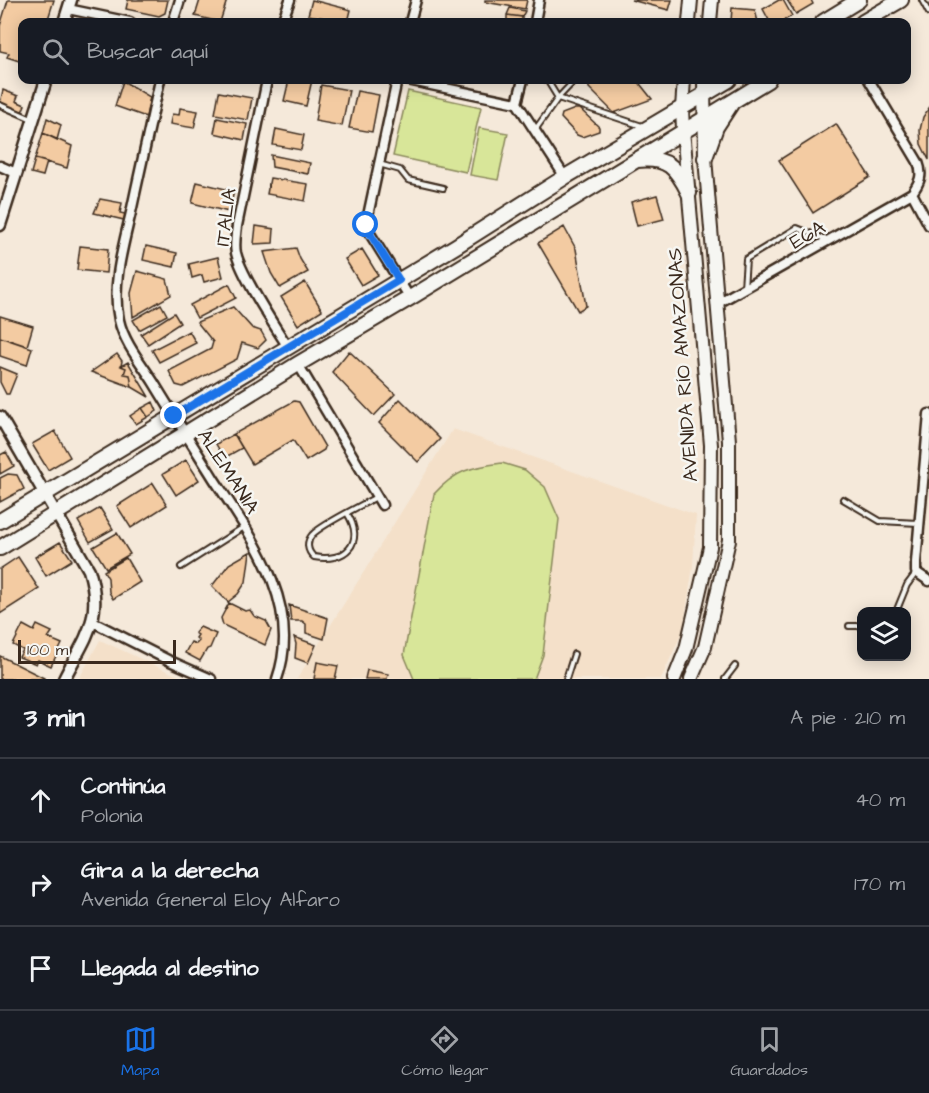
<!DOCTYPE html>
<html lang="es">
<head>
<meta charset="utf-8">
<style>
	body { margin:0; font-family:"Architects Daughter",sans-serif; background:#20242c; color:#f1f3f6 }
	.controls { position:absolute; right:18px; bottom:18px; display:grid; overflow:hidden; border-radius:12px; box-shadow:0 3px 15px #0003 }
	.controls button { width:54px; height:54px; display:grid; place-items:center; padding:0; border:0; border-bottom:2px solid #363941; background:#171b24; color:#f1f3f6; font:30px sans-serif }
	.scale { position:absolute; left:18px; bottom:15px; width:158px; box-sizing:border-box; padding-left:6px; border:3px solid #3b2a1e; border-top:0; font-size:16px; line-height:21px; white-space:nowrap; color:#3b2a1e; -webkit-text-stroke:4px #f6f6f2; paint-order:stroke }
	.stop { position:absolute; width:18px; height:18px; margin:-14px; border:4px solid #1a73e8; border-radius:50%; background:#fff }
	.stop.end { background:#1a73e8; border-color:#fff; box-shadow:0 2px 6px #0008 }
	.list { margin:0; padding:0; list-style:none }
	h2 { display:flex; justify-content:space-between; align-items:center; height:78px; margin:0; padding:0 24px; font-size:26px }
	h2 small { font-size:20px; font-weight:400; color:#9ea1a6 }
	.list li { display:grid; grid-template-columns:39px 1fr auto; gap:18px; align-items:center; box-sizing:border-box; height:84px; padding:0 24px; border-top:2px solid #363941 }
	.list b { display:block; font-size:22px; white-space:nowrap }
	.list p { margin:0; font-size:20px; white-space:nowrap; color:#9ea1a6 }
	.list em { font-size:20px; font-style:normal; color:#9ea1a6 }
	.icon { flex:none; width:33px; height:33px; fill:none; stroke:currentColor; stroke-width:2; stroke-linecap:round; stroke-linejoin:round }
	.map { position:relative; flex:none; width:929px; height:679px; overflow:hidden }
	.search { position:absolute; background:#171b24; box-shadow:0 3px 15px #0003; left:18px; right:18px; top:18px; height:66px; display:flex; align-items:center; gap:15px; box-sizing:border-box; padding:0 21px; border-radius:12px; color:#9ea1a6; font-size:22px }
	.sheet { height:330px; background:#171b24 }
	nav { display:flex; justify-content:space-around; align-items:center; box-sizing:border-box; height:84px; border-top:2px solid #363941; background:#171b24; font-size:16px; color:#9ea1a6 }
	nav a { display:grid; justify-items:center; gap:3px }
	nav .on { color:#1a73e8 }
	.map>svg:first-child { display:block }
	.built { fill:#f4e0c9 }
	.green { fill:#d8e699; stroke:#8a885c; stroke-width:1.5 }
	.building { fill:#f3cba2; stroke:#3b2a1e; stroke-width:1.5 }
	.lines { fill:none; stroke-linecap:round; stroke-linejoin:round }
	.service-casing { stroke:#3b2a1e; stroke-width:8 }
	.minor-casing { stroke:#3b2a1e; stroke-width:13 }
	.tertiary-casing { stroke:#3b2a1e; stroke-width:15 }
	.secondary-casing { stroke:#3b2a1e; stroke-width:16 }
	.primary-casing { stroke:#3b2a1e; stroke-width:18 }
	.service { stroke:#f6f6f2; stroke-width:4 }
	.minor { stroke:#f6f6f2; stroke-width:8 }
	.tertiary { stroke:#f6f6f2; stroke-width:10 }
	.secondary { stroke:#f6f6f2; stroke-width:12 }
	.primary { stroke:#f6f6f2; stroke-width:14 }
	.route { stroke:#1a73e8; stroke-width:8 }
	.labels { text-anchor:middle; stroke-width:5; stroke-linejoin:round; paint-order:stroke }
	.street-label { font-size:20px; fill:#3b2a1e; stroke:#f6f6f2 }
</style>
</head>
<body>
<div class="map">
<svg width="929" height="679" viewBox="0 0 929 679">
	<rect width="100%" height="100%" fill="#f5e9da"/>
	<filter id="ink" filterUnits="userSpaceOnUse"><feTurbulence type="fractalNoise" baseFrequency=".0167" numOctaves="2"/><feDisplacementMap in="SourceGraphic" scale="12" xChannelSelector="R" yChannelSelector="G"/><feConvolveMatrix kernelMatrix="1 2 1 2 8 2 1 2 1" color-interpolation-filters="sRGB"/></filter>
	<g filter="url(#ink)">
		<path class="built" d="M 453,429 L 696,515 L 693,566 L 683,630 L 661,679 L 297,679 Z
			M 100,640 L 171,673 L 185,679 L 79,679 Z"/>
		<path class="green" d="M 408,91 L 481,107 L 466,172 L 393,156 Z
			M 479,128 L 508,133 L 498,180 L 470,175 Z
			M 502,463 L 525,470 L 545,487 L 559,519 L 543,655 L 534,679 L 414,679 L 404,655 L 434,494 C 456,470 471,467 502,463 Z"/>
		<path class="building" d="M 8,0 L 54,0 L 47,22 L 22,22 L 22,62 L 7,57 L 9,53 L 0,51 L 0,26 Z
			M 128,0 L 168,0 L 165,13 L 159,16 L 126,9 Z
			M 200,0 L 227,0 L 220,22 L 195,16 Z
			M 312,0 L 351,10 L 348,22 L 308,15 Z
			M 485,0 L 527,0 L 525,9 L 485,2 Z
			M 631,0 L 672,0 L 669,10 Z
			M 779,0 L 783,0 L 792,16 L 781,22 L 770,22 L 763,9 Z
			M 787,0 L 811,0 L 813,4 L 796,14 Z
			M 510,8 L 525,11 L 522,17 L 507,15 Z
			M 732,8 L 755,10 L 758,22 L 731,22 Z
			M 507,15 L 522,17 L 522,22 L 507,22 Z
			M 289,80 L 312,80 L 306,106 L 284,101 Z
			M 588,80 L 637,80 L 652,99 L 614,113 L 589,88 Z
			M 123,81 L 150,97 L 146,117 L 115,106 Z
			M 321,85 L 349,90 L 342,126 L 315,121 Z
			M 3,90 L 18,96 L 16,101 L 25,105 L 22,112 L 0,103 Z
			M 357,91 L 379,95 L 372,132 L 349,128 Z
			M 219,92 L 252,98 L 248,120 L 215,114 Z
			M 180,108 L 198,111 L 194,128 L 170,124 L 172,114 L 179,115 Z
			M 929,108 L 929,160 L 921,144 L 920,130 L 923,117 Z
			M 575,109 L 580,109 L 599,127 L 599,131 L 582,137 L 577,135 L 561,118 L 562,114 Z
			M 47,118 L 61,125 L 57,140 L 43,133 Z
			M 217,118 L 247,124 L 244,140 L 214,133 Z
			M 836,124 L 870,177 L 813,213 L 779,160 Z
			M 276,129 L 304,135 L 301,150 L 273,145 Z
			M 43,133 L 72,146 L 67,168 L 35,159 Z
			M 271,155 L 310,163 L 308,174 L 272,167 Z
			M 35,159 L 47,162 L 43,176 L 31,173 Z
			M 270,178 L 308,184 L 305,201 L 267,194 Z
			M 197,182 L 234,191 L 229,212 L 192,203 Z
			M 657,195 L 664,219 L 637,226 L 631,202 Z
			M 100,199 L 122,203 L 120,213 L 125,214 L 124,220 L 94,213 Z
			M 256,226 L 274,229 L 273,243 L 254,244 Z
			M 564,227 L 576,249 L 586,306 L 578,311 L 538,243 Z
			M 80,246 L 108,249 L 106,273 L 77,270 Z
			M 146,246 L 177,253 L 174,267 L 143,260 Z
			M 296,248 L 300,259 L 308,272 L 280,288 L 271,273 L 264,252 Z
			M 362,249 L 378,275 L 361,285 L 345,259 Z
			M 218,257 L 223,277 L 204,282 L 202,275 L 192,278 L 189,264 Z
			M 137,271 L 167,279 L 171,295 L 133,317 L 131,293 Z
			M 305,282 L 322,310 L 298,325 L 281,297 Z
			M 229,284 L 236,298 L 197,318 L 190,305 Z
			M 161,304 L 167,315 L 139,330 L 133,320 Z
			M 233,307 L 252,328 L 261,331 L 266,340 L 258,348 L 242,343 L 237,359 L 183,387 L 176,385 L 169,371 L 211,349 L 213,342 L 197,322 Z
			M 174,313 L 180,323 L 148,344 L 141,334 Z
			M 0,316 L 33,326 L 27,346 L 0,337 Z
			M 189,331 L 196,343 L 159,362 L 152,350 Z
			M 0,337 L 32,348 L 27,365 L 0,356 Z
			M 349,351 L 395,394 L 374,416 L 332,372 Z
			M 117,354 L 122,361 L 121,366 L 126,368 L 124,374 L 130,375 L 132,387 L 91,372 Z
			M 128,362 L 149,397 L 132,387 L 130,375 L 124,374 L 126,368 L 121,366 Z
			M 0,367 L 17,374 L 9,394 L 6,394 L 0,382 Z
			M 400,399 L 440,439 L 418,462 L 379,423 Z
			M 294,401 L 299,402 L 325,447 L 324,450 L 306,461 L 293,440 L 252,464 L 234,434 Z
			M 153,402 L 157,411 L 148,417 L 142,408 Z
			M 142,408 L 148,417 L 136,424 L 130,416 Z
			M 55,431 L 70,457 L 48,470 L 32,444 Z
			M 234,434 L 242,448 L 224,458 L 216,444 Z
			M 6,452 L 14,466 L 0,474 L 0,455 Z
			M 186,460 L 199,480 L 176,495 L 163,474 Z
			M 8,474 L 17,475 L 24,489 L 0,502 L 0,478 Z
			M 153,483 L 167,505 L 131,528 L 117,506 Z
			M 100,508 L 113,529 L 90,542 L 78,521 Z
			M 117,533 L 130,554 L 106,568 L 93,547 Z
			M 60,542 L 72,560 L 46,576 L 35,557 Z
			M 250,552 L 246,582 L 238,594 L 228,602 L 212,586 L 229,564 Z
			M 18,557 L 39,589 L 0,614 L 0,569 Z
			M 126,558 L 140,582 L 113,599 L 109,592 L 108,578 L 104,571 Z
			M 229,603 L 245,611 L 250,610 L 254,616 L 266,621 L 271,630 L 265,645 L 223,625 L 221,618 Z
			M 289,605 L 328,618 L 324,639 L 306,633 L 306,624 L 302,621 L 291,621 Z
			M 23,625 L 34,631 L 37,625 L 52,632 L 48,638 L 62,644 L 51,666 L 38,660 L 36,664 L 19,657 L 23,650 L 13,645 Z
			M 200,627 L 216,634 L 210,648 L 207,649 L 200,661 L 185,653 L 191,642 L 196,644 L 199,641 L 196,638 L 198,635 L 195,633 Z
			M 294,637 L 316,645 L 308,663 L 295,658 L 296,644 Z
			M 0,656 L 44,678 L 43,679 L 0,679 Z
			M 317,662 L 338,666 L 335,679 L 314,679 Z
			M 367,670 L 388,674 L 387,679 L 365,679 Z"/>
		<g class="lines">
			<g class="service-casing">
				<path id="service" d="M 922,0 L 929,13
					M 547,80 L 558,98 L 642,126
					M 0,105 L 32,119
					M 535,130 L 558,98 L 575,80
					M 379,164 L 400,170 L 408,180 L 443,188
					M 744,288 L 746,259 L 797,228 L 827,240
					M 843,499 L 880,521 L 918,523
					M 347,513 C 366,543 345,563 314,557 C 307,551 306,542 312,535 C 322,524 361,506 376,497
					M 181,567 L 244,527
					M 896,612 L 907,585 L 916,573
					M 849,626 L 862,626
					M 566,679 L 574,654
					M 725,679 L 735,666"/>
			</g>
			<g class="minor-casing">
				<path id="minor" d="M 68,9 L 130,22
					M 173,22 L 180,0
					M 282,22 L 290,0
					M 410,22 L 416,0
					M 535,22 L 539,0
					M 160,80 C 151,122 141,165 132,208 C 124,244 111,284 119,320 C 124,343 142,364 154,383 C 174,416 194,447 214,479 C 252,537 303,606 277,679
					M 267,80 L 237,226 C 236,235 234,244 236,253 C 242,277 274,325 288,347
					M 397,80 L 366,225 L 369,232 L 410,298
					M 407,80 L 517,103
					M 523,80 L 517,103 L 565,177
					M 0,166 L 16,173
					M 912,193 L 929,225
					M 718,303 L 912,193 C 920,182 923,175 918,162 L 869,80
					M 298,364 L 382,505
					M 929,414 L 916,562 L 916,572 L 929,581
					M 93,622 L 170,661 L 211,679"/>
			</g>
			<g class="tertiary-casing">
				<path id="tertiary" d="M 64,22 L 71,0
					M 0,225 L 46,80
					M 0,417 L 89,570 C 104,619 85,637 64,679"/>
			</g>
			<g class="secondary-casing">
				<path id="secondary" d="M 689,22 L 691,0
					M 710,22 L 712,0
					M 674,679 L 686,649 L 710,547 L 711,445 L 683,130 L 682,108 L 684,80
					M 691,679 L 705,647 L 729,540 L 729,441 L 705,158 L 704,80"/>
			</g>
			<g class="primary-casing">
				<path id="primary" d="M 823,22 L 859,0
					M 863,22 L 901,0
					M 705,158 L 716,127 L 731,104
					M 637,160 C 668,157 676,167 689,193
					M 0,521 L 456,246 L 565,177 L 729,80
					M 0,548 L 298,364 L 410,298 L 768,80"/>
			</g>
			<use href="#service" class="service"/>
			<use href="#minor" class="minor"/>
			<use href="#tertiary" class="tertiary"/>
			<use href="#secondary" class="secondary"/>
			<use href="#primary" class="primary"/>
		</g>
	</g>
	<g class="lines" filter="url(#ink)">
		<path class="route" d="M 174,416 L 399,280 L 369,232 L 366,225"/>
	</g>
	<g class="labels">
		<g class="street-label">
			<text transform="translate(225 217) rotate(-83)" y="7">ITALIA</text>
			<text transform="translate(807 234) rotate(-30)" y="7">E6A</text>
			<text transform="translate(682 365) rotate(-94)" y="7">AVENIDA RÍO AMAZONAS</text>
			<text transform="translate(229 471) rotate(57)" y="7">ALEMANIA</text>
		</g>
	</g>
</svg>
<div class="controls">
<button><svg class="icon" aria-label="layers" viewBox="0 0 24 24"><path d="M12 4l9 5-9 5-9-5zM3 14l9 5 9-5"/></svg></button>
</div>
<div class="scale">100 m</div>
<div class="stop" style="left:366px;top:225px"></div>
<div class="stop end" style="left:174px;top:416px"></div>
<div class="search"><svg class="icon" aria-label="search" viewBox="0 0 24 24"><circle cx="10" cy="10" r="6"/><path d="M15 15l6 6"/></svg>Buscar aquí</div>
</div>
<section class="sheet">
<h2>3 min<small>A pie · 210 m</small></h2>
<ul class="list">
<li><svg class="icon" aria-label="ahead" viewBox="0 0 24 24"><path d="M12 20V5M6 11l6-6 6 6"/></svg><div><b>Continúa</b><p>Polonia</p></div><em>40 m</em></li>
<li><svg class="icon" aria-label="right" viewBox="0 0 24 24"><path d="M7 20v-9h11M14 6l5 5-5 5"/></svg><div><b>Gira a la derecha</b><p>Avenida General Eloy Alfaro</p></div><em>170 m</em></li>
<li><svg class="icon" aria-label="arrive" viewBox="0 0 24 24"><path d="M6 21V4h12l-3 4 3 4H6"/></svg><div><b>Llegada al destino</b></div></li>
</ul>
</section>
<nav>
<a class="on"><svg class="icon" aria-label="map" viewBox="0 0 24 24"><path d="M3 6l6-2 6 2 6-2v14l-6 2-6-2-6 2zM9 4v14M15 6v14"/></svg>Mapa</a>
<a><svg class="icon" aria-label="directions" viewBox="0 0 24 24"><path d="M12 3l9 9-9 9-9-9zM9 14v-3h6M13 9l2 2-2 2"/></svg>Cómo llegar</a>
<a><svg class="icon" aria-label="saved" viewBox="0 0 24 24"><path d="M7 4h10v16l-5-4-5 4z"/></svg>Guardados</a>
</nav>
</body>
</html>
